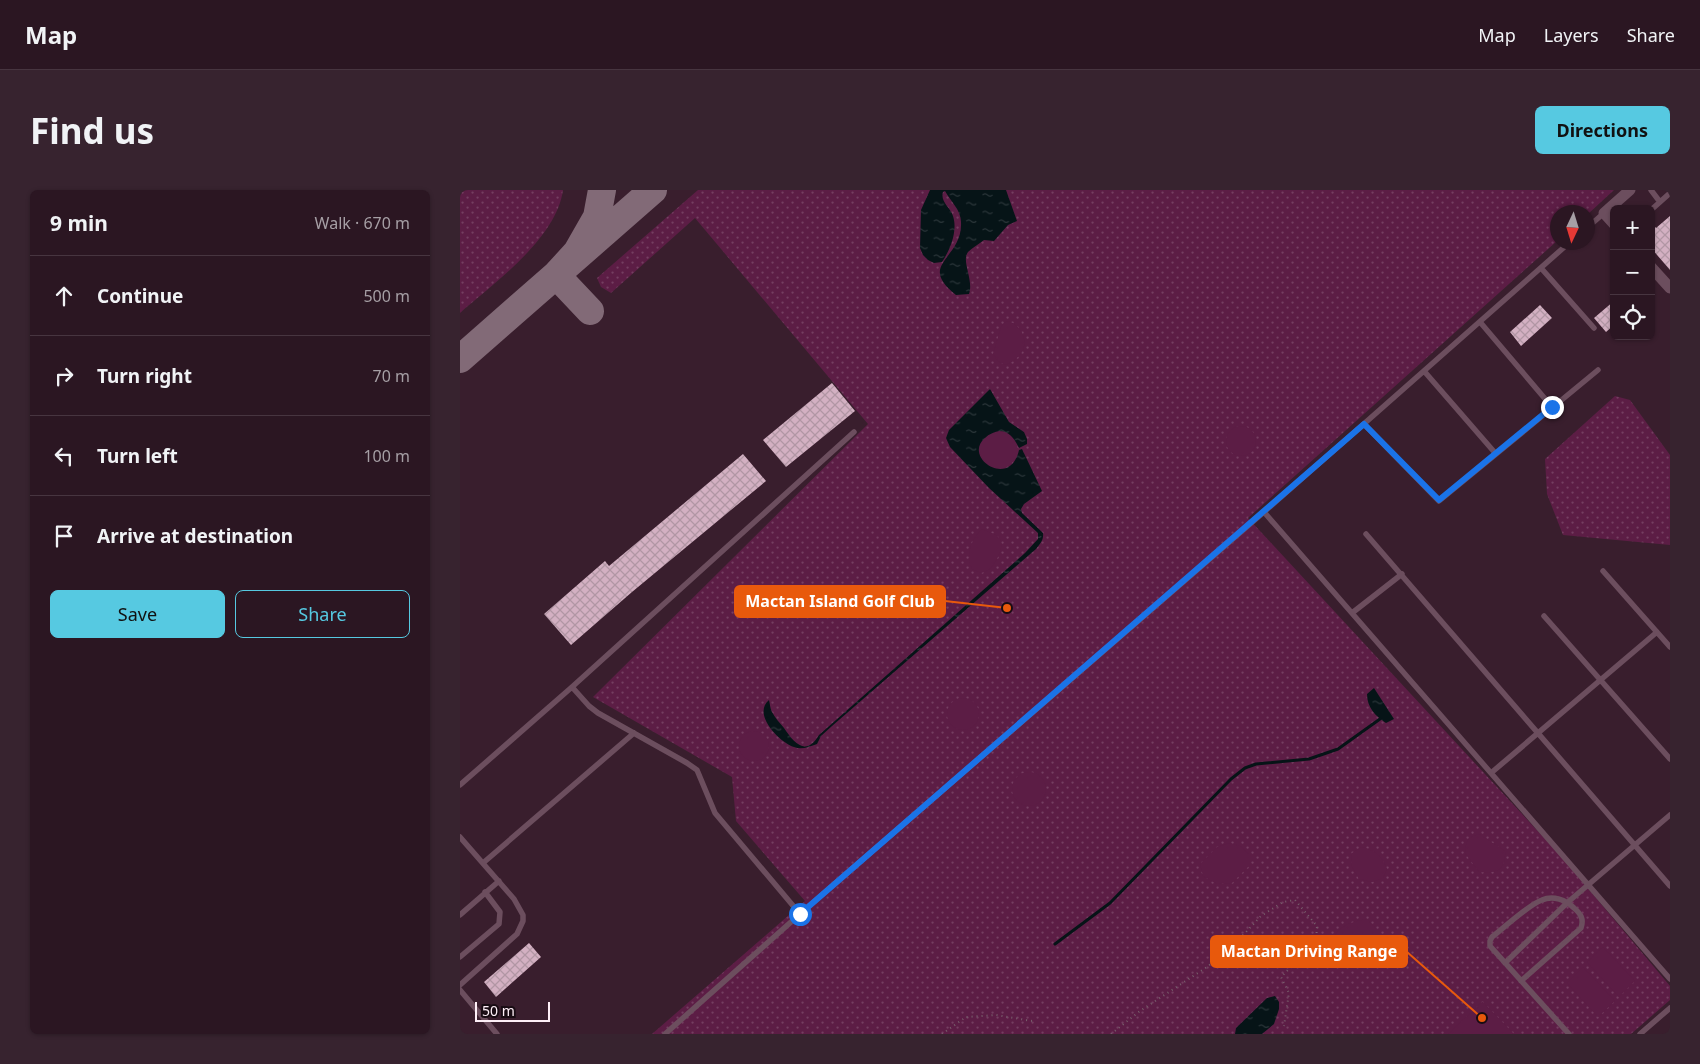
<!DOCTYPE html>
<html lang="en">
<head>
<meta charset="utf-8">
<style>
	body { margin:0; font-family:"Noto Sans",sans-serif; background:#37232f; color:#f1f3f6 }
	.controls { position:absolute; right:15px; top:15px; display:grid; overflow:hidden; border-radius:8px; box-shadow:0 1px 4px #0004 }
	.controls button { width:45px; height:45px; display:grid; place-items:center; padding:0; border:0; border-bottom:1px solid #473540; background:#2b1622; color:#f1f3f6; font:25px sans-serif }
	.compass { position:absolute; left:1090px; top:15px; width:45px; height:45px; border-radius:50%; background:#2b1622; box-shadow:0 1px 4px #0004; rotate:184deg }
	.scale { position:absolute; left:15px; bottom:12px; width:75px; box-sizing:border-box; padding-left:5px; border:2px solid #feeff7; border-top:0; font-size:14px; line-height:18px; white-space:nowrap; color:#feeff7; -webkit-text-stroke:4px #180c13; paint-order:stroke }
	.stop { position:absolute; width:15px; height:15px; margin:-11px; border:4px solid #1a73e8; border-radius:50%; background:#fff }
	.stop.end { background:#1a73e8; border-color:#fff; box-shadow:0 1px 5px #0008 }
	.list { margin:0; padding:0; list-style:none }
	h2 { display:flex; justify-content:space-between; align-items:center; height:65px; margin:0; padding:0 20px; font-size:21px }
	h2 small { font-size:16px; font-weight:400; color:#a69fa5 }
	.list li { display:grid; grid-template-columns:32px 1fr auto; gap:15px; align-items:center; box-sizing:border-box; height:80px; padding:0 20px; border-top:1px solid #473540 }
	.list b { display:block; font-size:19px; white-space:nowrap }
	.list em { font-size:16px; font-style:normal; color:#a69fa5 }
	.actions { display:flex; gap:10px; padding:15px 20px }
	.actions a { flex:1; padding:11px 0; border:1px solid #56c9e1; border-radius:8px; text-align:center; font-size:18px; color:#56c9e1 }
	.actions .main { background:#56c9e1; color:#111 }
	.icon { flex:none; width:28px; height:28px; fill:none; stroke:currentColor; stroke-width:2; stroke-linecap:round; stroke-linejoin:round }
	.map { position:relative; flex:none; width:1210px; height:844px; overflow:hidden; border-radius:8px }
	header { display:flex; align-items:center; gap:30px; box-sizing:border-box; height:70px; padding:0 25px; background:#2b1622; border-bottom:1px solid #473540 }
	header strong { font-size:24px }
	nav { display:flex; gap:28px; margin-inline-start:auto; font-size:18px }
	.intro { display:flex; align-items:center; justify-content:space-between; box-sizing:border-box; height:120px; padding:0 30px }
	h1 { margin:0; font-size:35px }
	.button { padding:12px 22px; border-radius:8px; background:#56c9e1; color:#111; font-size:18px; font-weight:700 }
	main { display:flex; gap:30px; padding:0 30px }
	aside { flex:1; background:#2b1622; border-radius:8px; box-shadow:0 1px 4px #0004 }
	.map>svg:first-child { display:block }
	.grass { fill:url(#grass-dots) }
	.park { fill:#5c1d45 }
	.water { fill:url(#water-ripples) }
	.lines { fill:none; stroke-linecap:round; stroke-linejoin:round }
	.stream { stroke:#061417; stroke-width:3 }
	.taxiway { stroke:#826a77; stroke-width:28 }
	.building { fill:url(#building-cross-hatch) }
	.path { stroke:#78606d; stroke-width:2; stroke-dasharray:1 4; stroke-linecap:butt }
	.lane { stroke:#6c4e5e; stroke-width:5.5 }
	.street { stroke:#6c4e5e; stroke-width:11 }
	.route { stroke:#1a73e8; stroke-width:6 }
	.leader { fill:none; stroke:#e8590c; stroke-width:2 }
	.callout-dot { fill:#e8590c; stroke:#180c13; stroke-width:2 }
	.callout { fill:#e8590c; stroke:#e8590c; stroke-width:2 }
	.callout-label { font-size:16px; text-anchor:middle; font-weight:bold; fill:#fff }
</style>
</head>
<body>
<header>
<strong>Map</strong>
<nav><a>Map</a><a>Layers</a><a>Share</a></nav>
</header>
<div class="intro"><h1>Find us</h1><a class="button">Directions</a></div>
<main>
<aside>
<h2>9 min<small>Walk · 670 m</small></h2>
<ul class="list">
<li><svg class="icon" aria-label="ahead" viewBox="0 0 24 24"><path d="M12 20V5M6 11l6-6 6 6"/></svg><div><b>Continue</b></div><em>500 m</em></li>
<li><svg class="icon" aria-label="right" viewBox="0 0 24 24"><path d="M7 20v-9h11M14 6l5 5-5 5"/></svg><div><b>Turn right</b></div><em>70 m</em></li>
<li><svg class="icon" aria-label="left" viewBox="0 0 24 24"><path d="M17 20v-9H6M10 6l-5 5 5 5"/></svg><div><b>Turn left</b></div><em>100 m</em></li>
<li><svg class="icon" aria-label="arrive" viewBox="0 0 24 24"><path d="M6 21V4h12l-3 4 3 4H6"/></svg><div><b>Arrive at destination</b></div></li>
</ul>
<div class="actions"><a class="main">Save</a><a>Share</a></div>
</aside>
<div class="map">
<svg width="1210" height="844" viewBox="0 0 1210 844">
	<defs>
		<pattern id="grass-dots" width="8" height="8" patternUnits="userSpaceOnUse" patternTransform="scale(1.25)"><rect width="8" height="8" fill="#5c1d45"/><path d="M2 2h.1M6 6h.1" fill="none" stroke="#743e61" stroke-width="1.8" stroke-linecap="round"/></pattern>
		<pattern id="water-ripples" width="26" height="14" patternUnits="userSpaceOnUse" patternTransform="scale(1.25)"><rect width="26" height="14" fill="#061417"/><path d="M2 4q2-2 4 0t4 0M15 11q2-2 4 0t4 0" fill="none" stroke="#2b363a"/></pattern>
		<pattern id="building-cross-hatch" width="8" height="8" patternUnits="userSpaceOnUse" patternTransform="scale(1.25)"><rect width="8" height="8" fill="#d3b0c2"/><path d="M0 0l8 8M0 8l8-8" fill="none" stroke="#b196a4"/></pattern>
	</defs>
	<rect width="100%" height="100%" fill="#391e2d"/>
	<path class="grass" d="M 0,0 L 103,0 C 96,49 35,92 0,123 Z
		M 238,0 L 1154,0 L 1128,24 L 1128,22 L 1098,22 L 1097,51 L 788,328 L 1099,664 L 1210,796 L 1210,810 L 1171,844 L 192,844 L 345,711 L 276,631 L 272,587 L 133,507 L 408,234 L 235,28 L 151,103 L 141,97 L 137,88 Z
		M 1155,206 L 1170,210 L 1210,265 L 1210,355 L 1103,345 L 1087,304 L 1085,269 Z"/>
	<path class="park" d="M 546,131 C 553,132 557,135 561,141 C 570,157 560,169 545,175 L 538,171 L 533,164 L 541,137 Z
		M766 251a15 15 0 1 1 30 0a15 15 0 1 1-30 0Z
		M 543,241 L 550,245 L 559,260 C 558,267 554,272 548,276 C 526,292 500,243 543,241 Z
		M 522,339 C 528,342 536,343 540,349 C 545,356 535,376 528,380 C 526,382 523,382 521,383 L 512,379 C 505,366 511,349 522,339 Z
		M487 524a16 16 0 1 1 32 0a16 16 0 1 1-32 0Z
		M279 556a15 15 0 1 1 30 0a15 15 0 1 1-30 0Z
		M552 599a17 17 0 1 1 34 0a17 17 0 1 1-34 0Z
		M 1019,644 L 1045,661 C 1046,681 1036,683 1019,682 L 1005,663 C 1006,652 1007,647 1019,644 Z
		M 770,653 L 780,656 L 789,664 L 789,676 L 772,693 L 757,694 L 743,686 L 740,674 L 757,657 Z
		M 902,657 C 915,660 922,666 927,679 L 923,688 L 912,692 L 899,689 L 891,675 L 892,663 Z
		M 907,729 L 916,739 L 916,752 C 904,765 895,773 878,767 L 871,753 C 877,736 890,732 907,729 Z
		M 1143,757 L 1175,791 L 1159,807 L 1127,772 Z
		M 1123,777 L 1155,811 L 1138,827 L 1107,793 Z
		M 1023,812 L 1054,844 L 988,844 L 1022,812 Z"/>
	<path class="water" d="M 470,0 L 546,0 L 557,31 L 548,35 L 534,51 L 524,50 C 519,54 512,58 508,62 C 501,71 514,90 509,104 L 496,105 C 456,73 503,70 501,32 C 501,20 491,12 485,1 L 483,2 C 480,12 490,17 493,26 C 498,41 490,60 482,72 L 474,73 L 468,70 L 463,65 L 460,58 L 461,20 Z
		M 530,199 L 549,232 L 564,242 L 567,249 L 567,254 L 559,258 C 555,250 550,241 539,241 C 534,242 529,244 525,248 C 502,267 550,300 559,260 L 562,259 L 582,301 L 564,314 L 561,319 L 562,323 L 583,343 C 584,350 580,354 576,359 L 372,536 L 361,546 L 357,554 C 349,557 341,560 334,557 C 319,552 292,524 309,510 C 310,514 310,518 312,522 C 315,528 320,533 324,538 C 334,553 346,567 359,545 L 565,363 L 578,349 L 578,343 L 529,298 L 490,257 L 486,248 L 489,240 Z
		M 914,498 L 934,529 L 926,533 C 915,526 907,517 907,504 Z
		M 815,806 L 819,812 L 819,819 L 814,834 L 802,844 L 775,844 L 776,838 L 807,808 Z"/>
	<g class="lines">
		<path class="stream" d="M 595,754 L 650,713 L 771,589 L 785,578 L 796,574 L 849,569 L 878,559 L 920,529"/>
		<path class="taxiway" d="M 130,121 L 96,85 L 117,62 L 137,27 L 142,0
			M 0,169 L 193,0"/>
	</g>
	<path class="building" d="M 1210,26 L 1210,80 L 1191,58 L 1191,32 L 1196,38 Z
		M 1154,111 L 1154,135 L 1146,142 L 1134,128 Z
		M 1080,115 L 1092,128 L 1061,156 L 1050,142 Z
		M 372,193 L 395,221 L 326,277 L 303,250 Z
		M 283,264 L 306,291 L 172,402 L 111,455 L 84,424 L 145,371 L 149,376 Z
		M 69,753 L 81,767 L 36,807 L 24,792 Z"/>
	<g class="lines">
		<path class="path" d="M 482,844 L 506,827 L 536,825 L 572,831
			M 651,844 L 680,821 L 747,777 L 773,756 L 801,726 L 823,712 L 835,710 L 857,736 L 856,752 L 821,787 L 829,803 L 824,836"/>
		<path class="lane" d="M 1191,0 L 1200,12
			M 1191,20 L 1210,3
			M 1128,37 L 1144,23
			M 1081,78 L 1134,138
			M 1020,132 L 1092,217
			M 964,181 L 1036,264
			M 904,234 L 979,311 L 1138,180
			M 804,322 L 1210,789
			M 906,344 L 1210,696
			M 1143,381 L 1210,457
			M 892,423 L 942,384
			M 1084,426 L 1210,569
			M 112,497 L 129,516 L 138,523 L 227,573 L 237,580 L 255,623 L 340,724
			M 1031,583 L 1197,442
			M 0,595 L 112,497 L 394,242
			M 0,647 L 54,709 L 63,725 L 63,731 L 57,744 L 0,795
			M 23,673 L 174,543
			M 0,725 L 39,691
			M 0,767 L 39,734 L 40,722 L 25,702
			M 1045,773 L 1108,712 L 1210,625
			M 1061,791 L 1121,738 C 1124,729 1121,724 1114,718 C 1106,710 1093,705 1082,710 C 1068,715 1045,737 1032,747 L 1030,751 L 1030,756 L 1109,844
			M 0,800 L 37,844
			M 205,844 L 349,716 L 804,322 L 1110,52
			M 1180,844 L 1210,818"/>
		<path class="street" d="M 1154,34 L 1144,23 L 1170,0
			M 1191,77 L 1210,98"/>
	</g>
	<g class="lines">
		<path class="route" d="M 340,724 L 904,234 L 979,310 L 1092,217"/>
	</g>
	<path class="leader" d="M547 418L485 411M1022 828L947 762"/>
	<g class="callout-dot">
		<circle cx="547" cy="418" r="5"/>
		<circle cx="1022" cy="828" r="5"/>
	</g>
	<g class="callout">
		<rect x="275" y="396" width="210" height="31" rx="5"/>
		<rect x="751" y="746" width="196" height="31" rx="5"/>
	</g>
	<g class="callout-label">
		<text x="380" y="417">Mactan Island Golf Club</text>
		<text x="849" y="767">Mactan Driving Range</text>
	</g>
</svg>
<div class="controls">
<button>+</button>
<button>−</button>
<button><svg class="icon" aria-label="locate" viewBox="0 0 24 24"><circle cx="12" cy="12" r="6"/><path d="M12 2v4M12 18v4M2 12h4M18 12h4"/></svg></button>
</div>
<svg class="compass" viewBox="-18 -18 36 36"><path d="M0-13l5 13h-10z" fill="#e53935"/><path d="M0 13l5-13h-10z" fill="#a69fa5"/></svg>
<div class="scale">50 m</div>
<div class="stop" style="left:340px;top:724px"></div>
<div class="stop end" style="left:1092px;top:217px"></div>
</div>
</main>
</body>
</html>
